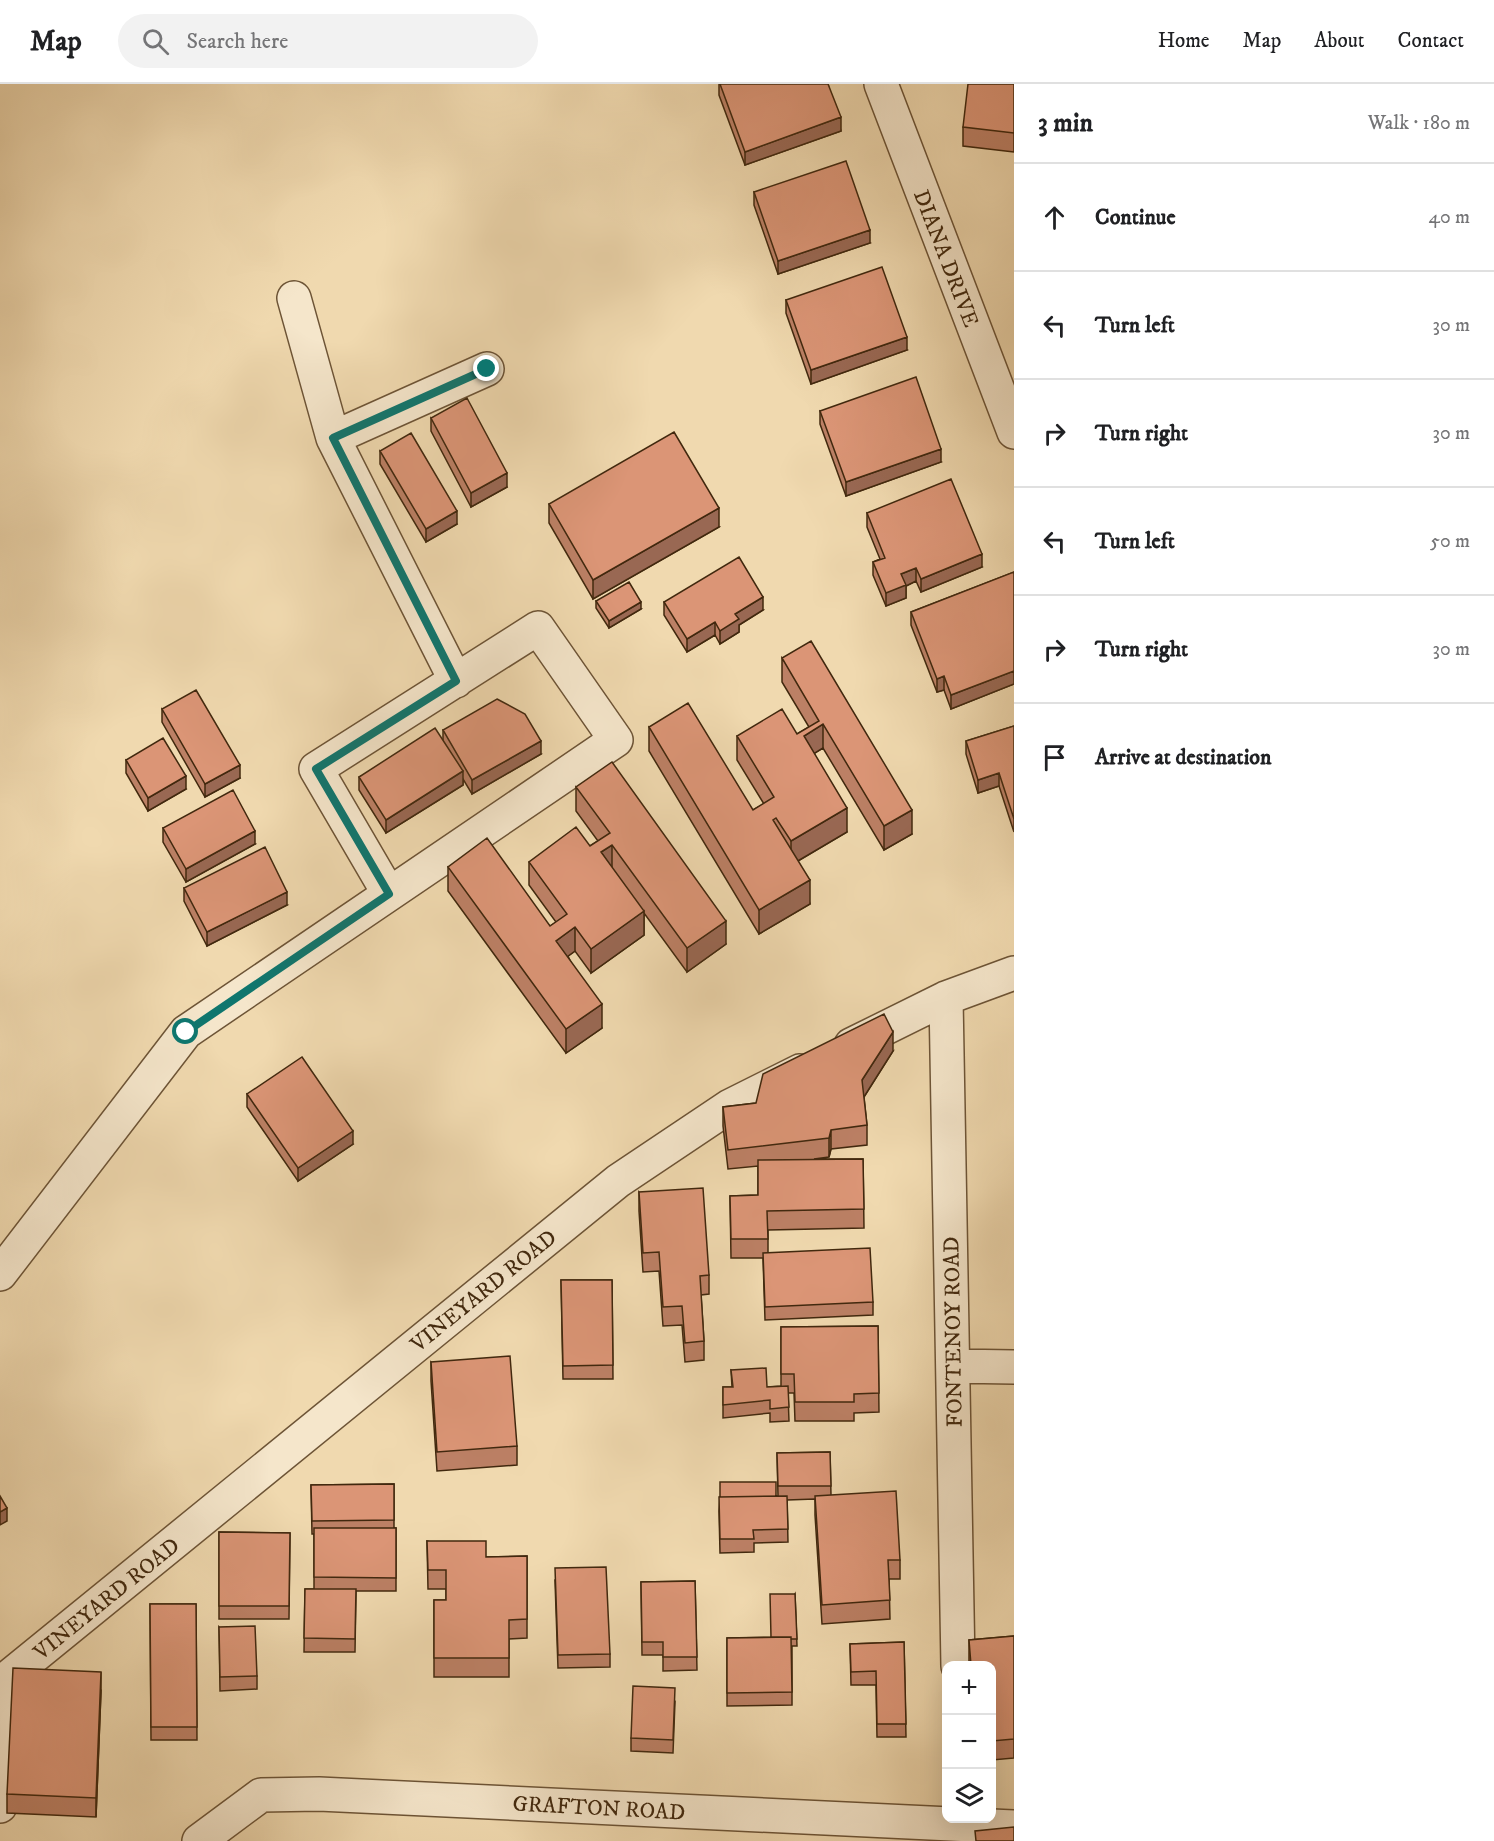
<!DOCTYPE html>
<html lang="en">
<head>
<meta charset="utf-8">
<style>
	body { margin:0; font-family:"IM FELL DW Pica",serif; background:#f2f2f2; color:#202124 }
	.controls { position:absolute; right:18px; bottom:18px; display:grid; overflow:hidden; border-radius:12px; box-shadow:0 6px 24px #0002 }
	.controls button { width:54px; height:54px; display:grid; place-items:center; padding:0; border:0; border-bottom:2px solid #e0e0e0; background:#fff; color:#202124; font:30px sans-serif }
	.stop { position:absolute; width:18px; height:18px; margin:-14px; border:4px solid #0f766e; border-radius:50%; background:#fff }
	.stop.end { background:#0f766e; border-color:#fff; box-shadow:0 2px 6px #0008 }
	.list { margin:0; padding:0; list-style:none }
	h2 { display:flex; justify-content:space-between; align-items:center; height:78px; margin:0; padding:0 24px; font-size:26px }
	h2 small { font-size:20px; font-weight:400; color:#757577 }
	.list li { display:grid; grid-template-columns:39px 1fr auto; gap:18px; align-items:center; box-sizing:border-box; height:108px; padding:0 24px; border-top:2px solid #e0e0e0 }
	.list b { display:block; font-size:22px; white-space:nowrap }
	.list em { font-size:20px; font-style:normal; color:#757577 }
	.icon { flex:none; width:33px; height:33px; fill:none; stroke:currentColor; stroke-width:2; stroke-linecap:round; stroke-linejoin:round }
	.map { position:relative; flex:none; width:1014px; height:1757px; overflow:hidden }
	header { display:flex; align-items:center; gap:36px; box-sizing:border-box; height:84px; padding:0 30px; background:#fff; border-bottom:2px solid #e0e0e0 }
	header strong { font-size:28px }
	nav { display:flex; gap:33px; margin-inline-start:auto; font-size:21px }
	.search { width:420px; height:54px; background:#f2f2f2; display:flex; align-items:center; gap:15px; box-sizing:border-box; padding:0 21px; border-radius:33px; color:#757577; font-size:22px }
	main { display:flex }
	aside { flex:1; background:#fff }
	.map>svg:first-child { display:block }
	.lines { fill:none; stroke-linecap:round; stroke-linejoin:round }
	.minor-casing { stroke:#6d5436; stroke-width:36 }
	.minor { stroke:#f5e6cb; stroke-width:33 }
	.wall { fill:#bc8065; stroke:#41280e; stroke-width:1.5 }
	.shaded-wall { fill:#996853; stroke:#41280e; stroke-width:1.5 }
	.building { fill:#db9576; stroke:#41280e; stroke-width:1.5 }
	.route { stroke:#0f766e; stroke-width:8 }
	.labels { text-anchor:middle; stroke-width:4.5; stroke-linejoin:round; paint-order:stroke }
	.street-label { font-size:22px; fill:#41280e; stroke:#f5e6cb }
</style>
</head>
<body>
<header>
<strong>Map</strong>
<div class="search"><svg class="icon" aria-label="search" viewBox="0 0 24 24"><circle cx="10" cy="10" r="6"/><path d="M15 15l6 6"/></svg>Search here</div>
<nav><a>Home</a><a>Map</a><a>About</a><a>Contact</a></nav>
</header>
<main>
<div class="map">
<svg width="1014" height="1757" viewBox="0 0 1014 1757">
	<rect width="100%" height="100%" fill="#f0d9af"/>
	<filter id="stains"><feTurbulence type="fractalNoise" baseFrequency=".00333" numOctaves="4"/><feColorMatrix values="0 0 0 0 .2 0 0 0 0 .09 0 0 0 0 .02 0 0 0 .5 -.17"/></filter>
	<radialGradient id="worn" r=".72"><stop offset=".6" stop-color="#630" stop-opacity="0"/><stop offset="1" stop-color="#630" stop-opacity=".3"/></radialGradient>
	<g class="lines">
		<g class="minor-casing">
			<path id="minor" d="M 881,0 L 1014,348
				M 294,214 L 333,354
				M 456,597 L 333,354 L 487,285
				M 946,914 L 958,1582
				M 851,961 L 946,914 L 1014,889
				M 0,1190 L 186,948 L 616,656 L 538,544 L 316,685 L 389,810
				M 953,1282 L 1014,1283
				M 0,1600 L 618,1097 L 730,1022 L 800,987
				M 0,1722 L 5,1596
				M 199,1757 L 261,1711 L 319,1710 L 1014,1743"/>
		</g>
		<use href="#minor" class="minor"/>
	</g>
	<path class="wall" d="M 719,0 L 828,0 L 841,47 L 745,81 L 719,11 Z
		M 1014,0 L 1014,68 L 963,62 L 963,43 Z
		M 754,108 L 870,159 L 778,190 L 754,121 Z
		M 786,216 L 907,266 L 811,300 L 786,229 Z
		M 820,327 L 941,378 L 846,412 L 820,340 Z
		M 431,334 L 507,403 L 471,423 L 431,347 Z
		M 380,367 L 457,440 L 426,458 L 380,380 Z
		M 549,420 L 719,443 L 593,515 L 549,439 Z
		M 867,429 L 982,483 L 921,508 L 916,497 L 906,502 L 906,514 L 886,522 L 873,491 L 873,478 L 880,475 L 867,443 Z
		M 1014,488 L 1014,600 L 951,625 L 944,606 L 937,608 L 911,541 L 911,528 Z
		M 596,517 L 641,525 L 609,544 L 596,524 Z
		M 664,518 L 763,526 L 739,541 L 739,548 L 720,560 L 715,551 L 687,568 L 664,531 Z
		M 782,574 L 912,750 L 884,766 L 823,664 L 814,669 L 847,748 L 798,777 L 810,820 L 759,850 L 649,667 L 649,643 L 753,726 L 764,720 L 737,676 L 737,652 L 797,650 L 809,643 L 782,598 Z
		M 162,625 L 240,694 L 205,713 L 162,638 Z
		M 1014,642 L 1014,748 L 999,702 L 978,709 L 966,670 L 966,657 Z
		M 443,646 L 541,670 L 472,710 L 463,695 L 463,701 L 386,749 L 359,706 L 359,693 L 443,656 Z
		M 126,676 L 186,705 L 148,727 L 126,689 Z
		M 576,703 L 726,860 L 687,888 L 644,829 L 644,851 L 591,889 L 575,867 L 568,872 L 602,944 L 566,969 L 448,807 L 448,783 L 550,842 L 556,838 L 529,801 L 529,778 L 590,762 L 598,757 L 576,727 Z
		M 163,744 L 255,760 L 186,798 L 163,758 Z
		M 184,804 L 287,821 L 207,862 L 184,817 Z
		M 893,967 L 864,1013 L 867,1041 L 867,1061 L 831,1065 L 829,1073 L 814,1075 L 863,1075 L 864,1144 L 768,1146 L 768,1169 L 873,1218 L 873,1231 L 765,1236 L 763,1174 L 731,1174 L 730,1112 L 758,1111 L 758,1082 L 728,1085 L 723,1042 L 723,1023 L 756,1019 Z
		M 247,1010 L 353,1060 L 298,1097 L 247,1023 Z
		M 639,1108 L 709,1191 L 709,1210 L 701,1211 L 704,1257 L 704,1276 L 685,1278 L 682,1241 L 663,1242 L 659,1187 L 643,1188 L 639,1127 Z
		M 561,1196 L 612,1196 L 613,1295 L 563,1295 Z
		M 878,1242 L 879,1328 L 854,1329 L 854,1337 L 795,1337 L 794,1309 L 788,1309 L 789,1337 L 770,1338 L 770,1329 L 723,1334 L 723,1303 L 732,1303 L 731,1286 L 767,1303 L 781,1302 L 781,1243 Z
		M 431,1278 L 517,1362 L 517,1381 L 437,1387 L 431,1297 Z
		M 830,1368 L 831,1411 L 900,1476 L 900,1495 L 889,1495 L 890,1535 L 822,1540 L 815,1431 L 815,1415 L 787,1416 L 788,1458 L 754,1459 L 754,1468 L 720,1469 L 719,1427 L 720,1413 L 778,1412 L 777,1369 Z
		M 394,1400 L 394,1444 L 396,1444 L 396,1507 L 356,1507 L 355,1568 L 304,1568 L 305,1505 L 314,1505 L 314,1450 L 312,1450 L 311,1401 Z
		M 219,1448 L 290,1449 L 289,1535 L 219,1535 Z
		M 427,1457 L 486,1473 L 527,1472 L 527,1554 L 509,1555 L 509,1593 L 434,1593 L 434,1516 L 446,1516 L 446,1505 L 428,1505 Z
		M 555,1497 L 610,1570 L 610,1583 L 558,1584 Z
		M 695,1497 L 697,1586 L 663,1587 L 663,1571 L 642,1571 L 641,1498 Z
		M 795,1510 L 797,1562 L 792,1562 L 792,1621 L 727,1622 L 727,1554 L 771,1553 Z
		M 150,1520 L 196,1520 L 197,1656 L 151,1656 Z
		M 219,1543 L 257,1592 L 257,1605 L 220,1607 Z
		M 1014,1552 L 1014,1674 L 992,1676 L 992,1581 L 969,1581 L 969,1556 Z
		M 904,1558 L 906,1653 L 877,1653 L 876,1601 L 851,1601 L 850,1560 Z
		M 101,1607 L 96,1733 L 7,1729 L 7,1710 Z
		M 675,1618 L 673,1669 L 631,1667 L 631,1654 Z"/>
	<path class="shaded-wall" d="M 841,33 L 841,47 L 745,81 L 745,68 Z
		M 870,146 L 870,159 L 778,190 L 778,177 Z
		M 907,253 L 907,266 L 811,300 L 811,286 Z
		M 941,365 L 941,378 L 846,412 L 846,398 Z
		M 507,389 L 507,403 L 471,423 L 471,409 Z
		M 719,424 L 719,443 L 593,515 L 593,496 Z
		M 457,427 L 457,440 L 426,458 L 426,445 Z
		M 982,470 L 982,483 L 921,508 L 921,495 Z
		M 916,484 L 916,497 L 906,502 L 906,514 L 886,522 L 886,509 L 901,490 Z
		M 763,513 L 763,526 L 739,541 L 739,548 L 720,560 L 720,547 L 735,530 Z
		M 641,518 L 641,525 L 609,544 L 609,537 Z
		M 715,538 L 715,551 L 687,568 L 687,555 Z
		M 1014,587 L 1014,600 L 951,625 L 951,611 Z
		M 944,592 L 944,606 L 937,608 L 937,595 Z
		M 823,640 L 823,664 L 804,676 L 804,652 Z
		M 541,657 L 541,670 L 472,710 L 472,696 Z
		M 240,681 L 240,694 L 205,713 L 205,700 Z
		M 463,687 L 463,701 L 386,749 L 386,736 Z
		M 999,689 L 999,702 L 978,709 L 978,696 Z
		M 186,692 L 186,705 L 148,727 L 148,714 Z
		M 847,724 L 847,748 L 791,781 L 791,757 Z
		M 912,726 L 912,750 L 884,766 L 884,742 Z
		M 255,747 L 255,760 L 186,798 L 186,785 Z
		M 612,761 L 612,785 L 601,768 Z
		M 810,796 L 810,820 L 759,850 L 759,826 Z
		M 287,808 L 287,821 L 207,862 L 207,848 Z
		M 644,827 L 644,851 L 591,889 L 591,865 Z
		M 726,837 L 726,860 L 687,888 L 687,864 Z
		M 575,843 L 575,867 L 556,881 L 556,857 Z
		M 602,920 L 602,944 L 566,969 L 566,945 Z
		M 893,948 L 893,967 L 862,1016 L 862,996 Z
		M 831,1046 L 831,1065 L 829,1073 L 829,1054 Z
		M 353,1047 L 353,1060 L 298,1097 L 298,1084 Z
		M 7,1424 L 7,1437 L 0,1441 L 0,1428 Z
		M 101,1588 L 101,1607 L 96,1733 L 96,1714 Z"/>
	<path class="building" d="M 720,0 L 828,0 L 841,33 L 745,68 Z
		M 968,0 L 1014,0 L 1014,49 L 963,43 Z
		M 846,77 L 870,146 L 778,177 L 754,108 Z
		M 882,183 L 907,253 L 811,286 L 786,216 Z
		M 916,293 L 941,365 L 846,398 L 820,327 Z
		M 467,314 L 507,389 L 471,409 L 431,334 Z
		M 674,348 L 719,424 L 593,496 L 549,420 Z
		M 411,349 L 457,427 L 426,445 L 380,367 Z
		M 951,395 L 982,470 L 921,495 L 916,484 L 901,490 L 906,501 L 886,509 L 873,478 L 885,474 L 867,429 Z
		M 739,473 L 763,513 L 735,530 L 739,535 L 720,547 L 715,538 L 687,555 L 664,518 Z
		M 1014,488 L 1014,587 L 951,611 L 944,592 L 937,595 L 911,528 Z
		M 629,498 L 641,518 L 609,537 L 596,517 Z
		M 811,557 L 912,726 L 884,742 L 823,640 L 804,652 L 847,724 L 791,757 L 776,734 L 773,736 L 810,796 L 759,826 L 649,643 L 688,619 L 753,726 L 774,713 L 737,652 L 782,625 L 797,650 L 819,637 L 782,574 Z
		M 196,606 L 240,681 L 205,700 L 162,625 Z
		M 497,615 L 525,630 L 541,657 L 472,696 L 443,646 Z
		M 1014,642 L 1014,735 L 999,689 L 978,696 L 966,657 Z
		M 435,644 L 463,687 L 386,736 L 359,693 Z
		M 163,654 L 186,692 L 148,714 L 126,676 Z
		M 612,678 L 726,837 L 687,864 L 612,761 L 601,768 L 644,827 L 591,865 L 575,843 L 556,857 L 602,920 L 566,945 L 448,783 L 487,754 L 550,842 L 567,830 L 529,778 L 576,743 L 590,762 L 610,749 L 576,703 Z
		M 233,706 L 255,747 L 186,785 L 163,744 Z
		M 265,763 L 287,808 L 207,848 L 184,804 Z
		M 884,930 L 893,948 L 862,996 L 867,1041 L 831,1046 L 829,1054 L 728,1066 L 723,1023 L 756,1019 L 763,990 Z
		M 302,973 L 353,1047 L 298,1084 L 247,1010 Z
		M 863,1075 L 864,1125 L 767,1127 L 768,1155 L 731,1155 L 730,1112 L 758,1111 L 758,1076 Z
		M 703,1104 L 709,1191 L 700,1192 L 704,1257 L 685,1259 L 682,1222 L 663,1223 L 659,1168 L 643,1169 L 639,1108 Z
		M 870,1164 L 873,1218 L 765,1223 L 763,1169 Z
		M 561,1196 L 612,1196 L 613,1281 L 563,1282 Z
		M 878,1242 L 879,1309 L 854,1310 L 854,1318 L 795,1318 L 794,1290 L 781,1290 L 781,1243 Z
		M 510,1272 L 517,1362 L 437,1368 L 431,1278 Z
		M 766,1284 L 767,1303 L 788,1302 L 789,1323 L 770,1325 L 770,1316 L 723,1321 L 723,1303 L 733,1303 L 731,1286 Z
		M 830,1368 L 831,1402 L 778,1402 L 777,1369 Z
		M 720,1398 L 776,1398 L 776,1412 L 720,1413 Z
		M 394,1400 L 394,1436 L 312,1437 L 311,1401 Z
		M 896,1407 L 900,1476 L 888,1476 L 890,1516 L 822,1521 L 815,1412 Z
		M 0,1412 L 7,1424 L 0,1428 Z
		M 787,1412 L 788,1445 L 753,1446 L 754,1455 L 720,1455 L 719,1413 Z
		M 314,1444 L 396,1444 L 396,1494 L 314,1493 Z
		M 219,1448 L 290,1449 L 289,1522 L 219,1522 Z
		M 427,1457 L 486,1457 L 486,1473 L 527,1472 L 527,1535 L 509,1536 L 509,1574 L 434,1574 L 434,1516 L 446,1516 L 446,1486 L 428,1486 Z
		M 606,1483 L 610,1570 L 558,1571 L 555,1484 Z
		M 695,1497 L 697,1573 L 663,1573 L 663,1558 L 642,1558 L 641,1498 Z
		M 305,1505 L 356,1505 L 355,1555 L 304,1554 Z
		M 770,1510 L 795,1510 L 797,1555 L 791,1555 L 791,1553 L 771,1553 Z
		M 150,1520 L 196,1520 L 197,1643 L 151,1643 Z
		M 255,1542 L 257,1592 L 220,1593 L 219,1543 Z
		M 1014,1552 L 1014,1655 L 992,1657 L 992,1581 L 971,1581 L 969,1556 Z
		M 791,1553 L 792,1608 L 727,1609 L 727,1554 Z
		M 904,1558 L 906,1640 L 877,1640 L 876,1587 L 851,1588 L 850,1560 Z
		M 13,1584 L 101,1588 L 96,1714 L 7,1710 Z
		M 633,1602 L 675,1604 L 673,1656 L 631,1654 Z
		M 1014,1743 L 1014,1757 L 976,1757 L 975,1747 Z"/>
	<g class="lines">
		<path class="route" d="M 186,948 L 389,810 L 316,685 L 456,597 L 333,354 L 487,285"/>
	</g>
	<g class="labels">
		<g class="street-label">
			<text transform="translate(947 174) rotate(69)" y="8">DIANA DRIVE</text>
			<text transform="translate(483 1206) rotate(-39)" y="8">VINEYARD ROAD</text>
			<text transform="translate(952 1248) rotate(-91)" y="8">FONTENOY ROAD</text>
			<text transform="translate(106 1514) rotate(-39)" y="8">VINEYARD ROAD</text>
			<text transform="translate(599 1723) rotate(3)" y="8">GRAFTON ROAD</text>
		</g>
	</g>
	<rect width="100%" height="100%" filter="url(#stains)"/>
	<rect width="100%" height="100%" fill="url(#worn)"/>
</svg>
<div class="controls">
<button>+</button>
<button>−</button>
<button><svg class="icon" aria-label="layers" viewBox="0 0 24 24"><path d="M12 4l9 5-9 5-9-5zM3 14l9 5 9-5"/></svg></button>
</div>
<div class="stop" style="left:186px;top:948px"></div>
<div class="stop end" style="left:487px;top:285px"></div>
</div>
<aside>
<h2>3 min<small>Walk · 180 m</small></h2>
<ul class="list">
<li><svg class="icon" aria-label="ahead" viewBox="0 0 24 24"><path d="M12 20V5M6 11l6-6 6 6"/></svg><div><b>Continue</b></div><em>40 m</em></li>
<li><svg class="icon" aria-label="left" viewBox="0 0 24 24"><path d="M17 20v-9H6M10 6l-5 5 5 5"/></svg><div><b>Turn left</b></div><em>30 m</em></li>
<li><svg class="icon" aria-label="right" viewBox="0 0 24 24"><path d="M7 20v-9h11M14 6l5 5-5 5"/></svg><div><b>Turn right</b></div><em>30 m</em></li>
<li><svg class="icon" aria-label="left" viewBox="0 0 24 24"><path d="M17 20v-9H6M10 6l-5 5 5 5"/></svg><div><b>Turn left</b></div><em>50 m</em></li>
<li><svg class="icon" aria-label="right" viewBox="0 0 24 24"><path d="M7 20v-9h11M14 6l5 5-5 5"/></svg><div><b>Turn right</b></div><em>30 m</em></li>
<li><svg class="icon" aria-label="arrive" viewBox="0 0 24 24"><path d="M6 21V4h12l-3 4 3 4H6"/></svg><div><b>Arrive at destination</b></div></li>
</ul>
</aside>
</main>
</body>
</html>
